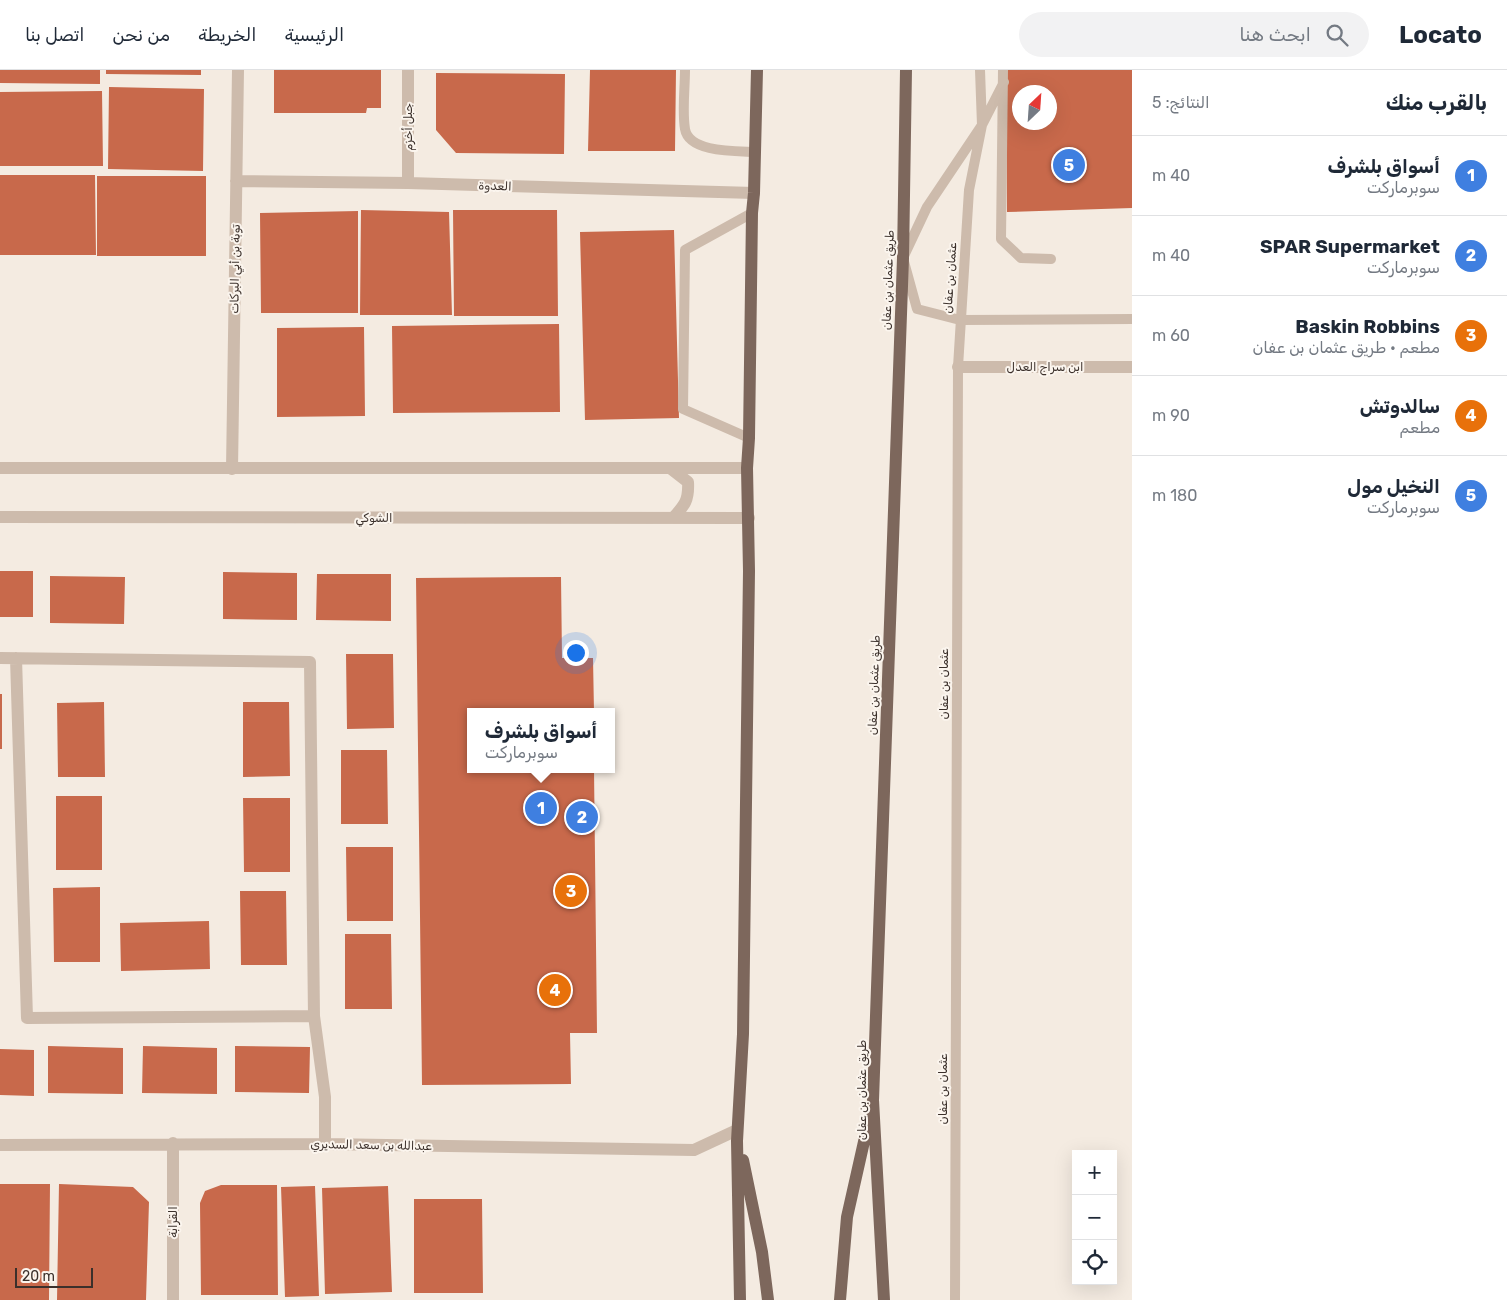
<!DOCTYPE html>
<html lang="ar">
<head>
<meta charset="utf-8">
<style>
	body { margin:0; font-family:Rubik,"Noto Naskh Arabic",sans-serif; background:#f2f2f3; color:#1f2937; direction:rtl }
	.controls { position:absolute; right:15px; bottom:15px; display:grid; overflow:hidden; border-radius:0px; box-shadow:0 5px 20px #0002 }
	.controls button { width:45px; height:45px; display:grid; place-items:center; padding:0; border:0; border-bottom:1px solid #e0e1e3; background:#fff; color:#1f2937; font:25px sans-serif }
	.compass { position:absolute; left:1012px; top:15px; width:45px; height:45px; border-radius:50%; background:#fff; box-shadow:0 5px 20px #0002; rotate:25deg }
	.scale { position:absolute; left:15px; bottom:12px; width:78px; box-sizing:border-box; padding-left:5px; border:2px solid #3b302b; border-top:0; font-size:14px; line-height:18px; white-space:nowrap; color:#3b302b; -webkit-text-stroke:4px #fbf5ee; paint-order:stroke }
	.you { position:absolute; left:575px; top:582px; width:18px; height:18px; margin:-12px; border:4px solid #fff; border-radius:50%; background:#1a73e8; box-shadow:0 0 0 8px #1a73e833 }
	.badge { display:grid; place-items:center; width:32px; height:32px; border-radius:50%; background:#b45309; color:#fff; font-size:16px; font-weight:700 }
	.pin { position:absolute; translate:-50% -50%; border:2px solid #fff; box-shadow:0 1px 5px #0006 }
	.popup { position:absolute; left:467px; top:638px; width:148px; height:65px; box-sizing:border-box; display:grid; place-content:center; border-radius:0px; background:#fff; filter:drop-shadow(0 1px 4px #0005); font-size:16px; white-space:nowrap; color:#747a83 }
	.popup b { font-size:19px; color:#1f2937 }
	.popup::after { content:''; position:absolute; left:50%; top:100%; margin-left:-10px; border:10px solid transparent; border-top-color:#fff }
	.list { margin:0; padding:0; list-style:none }
	h2 { display:flex; justify-content:space-between; align-items:center; height:65px; margin:0; padding:0 20px; font-size:21px }
	h2 small { font-size:16px; font-weight:400; color:#747a83 }
	.list li { display:grid; grid-template-columns:32px 1fr auto; gap:15px; align-items:center; box-sizing:border-box; height:80px; padding:0 20px; border-top:1px solid #e0e1e3 }
	.list b { display:block; font-size:19px; white-space:nowrap }
	.list p { margin:0; font-size:16px; white-space:nowrap; color:#747a83 }
	.list em { font-size:16px; font-style:normal; color:#747a83 }
	.icon { flex:none; width:28px; height:28px; fill:none; stroke:currentColor; stroke-width:2; stroke-linecap:round; stroke-linejoin:round }
	.map { position:relative; flex:none; width:1132px; height:1230px; overflow:hidden; direction:ltr }
	header { display:flex; align-items:center; gap:30px; box-sizing:border-box; height:70px; padding:0 25px; background:#fff; border-bottom:1px solid #e0e1e3 }
	header strong { font-size:24px }
	nav { display:flex; gap:28px; margin-inline-start:auto; font-size:18px }
	.search { width:350px; height:45px; background:#f2f2f3; display:flex; align-items:center; gap:12px; box-sizing:border-box; padding:0 18px; border-radius:28px; color:#747a83; font-size:19px }
	main { display:flex }
	aside { flex:1; background:#fff }
	.map>svg:first-child { display:block }
	.building { fill:#c8694b; fill-rule:evenodd }
	.lines { fill:none; stroke-linecap:round; stroke-linejoin:round }
	.service { stroke:#cdbbac; stroke-width:10 }
	.minor { stroke:#cdbbac; stroke-width:12 }
	.primary { stroke:#7d675c; stroke-width:12 }
	.labels { text-anchor:middle; stroke-width:4; stroke-linejoin:round; paint-order:stroke }
	.street-label { font-size:12px; fill:#3b302b; stroke:#fbf5ee }
</style>
</head>
<body>
<header>
<strong>Locato</strong>
<div class="search"><svg class="icon" aria-label="search" viewBox="0 0 24 24"><circle cx="10" cy="10" r="6"/><path d="M15 15l6 6"/></svg>ابحث هنا</div>
<nav><a>الرئيسية</a><a>الخريطة</a><a>من نحن</a><a>اتصل بنا</a></nav>
</header>
<main>
<aside>
<h2>بالقرب منك<small>النتائج: 5</small></h2>
<ul class="list">
<li><span class="badge" style="background:#3f7fe0">1</span><div><b>أسواق بلشرف</b><p>سوبرماركت</p></div><em>40 m</em></li>
<li><span class="badge" style="background:#3f7fe0">2</span><div><b>SPAR Supermarket</b><p>سوبرماركت</p></div><em>40 m</em></li>
<li><span class="badge" style="background:#e8710a">3</span><div><b>Baskin Robbins</b><p>مطعم · طريق عثمان بن عفان</p></div><em>60 m</em></li>
<li><span class="badge" style="background:#e8710a">4</span><div><b>سالدوتش</b><p>مطعم</p></div><em>90 m</em></li>
<li><span class="badge" style="background:#3f7fe0">5</span><div><b>النخيل مول</b><p>سوبرماركت</p></div><em>180 m</em></li>
</ul>
</aside>
<div class="map">
<svg width="1132" height="1230" viewBox="0 0 1132 1230">
	<rect width="100%" height="100%" fill="#f4ebe1"/>
	<path class="building" d="M 0,0 L 100,0 L 100,14 L 0,13 Z
		M 106,0 L 201,0 L 201,5 L 106,4 Z
		M 274,0 L 381,0 L 381,38 L 367,38 L 366,43 L 274,43 Z
		M 590,0 L 676,0 L 675,81 L 588,81 Z
		M 1006,0 L 1132,0 L 1132,138 L 1007,142 ZM 1019,22 L 1050,22 L 1050,52 L 1019,52 Z
		M 436,3 L 565,4 L 564,84 L 456,83 L 436,60 Z
		M 109,17 L 204,19 L 203,101 L 108,99 Z
		M 102,21 L 103,96 L 0,96 L 0,22 Z
		M 0,105 L 95,105 L 96,185 L 0,185 Z
		M 97,106 L 206,106 L 206,186 L 97,186 Z
		M 361,140 L 449,142 L 452,245 L 360,245 Z
		M 453,140 L 557,140 L 558,246 L 454,246 Z
		M 358,141 L 358,243 L 261,243 L 260,143 Z
		M 674,160 L 679,348 L 585,350 L 580,162 Z
		M 559,254 L 560,342 L 393,343 L 392,256 Z
		M 364,257 L 365,346 L 277,347 L 277,258 Z
		M 0,501 L 33,501 L 33,547 L 0,547 Z
		M 223,502 L 297,503 L 297,550 L 223,549 Z
		M 317,504 L 391,504 L 391,551 L 316,550 Z
		M 50,506 L 125,507 L 124,554 L 50,553 Z
		M 561,507 L 562,588 L 593,588 L 594,642 L 471,642 L 471,699 L 594,699 L 597,963 L 570,963 L 571,1014 L 422,1015 L 416,508 Z
		M 346,584 L 393,584 L 394,658 L 347,659 Z
		M 0,624 L 2,624 L 2,679 L 0,679 Z
		M 104,632 L 105,707 L 58,707 L 57,633 Z
		M 243,632 L 289,632 L 290,706 L 243,707 Z
		M 341,680 L 387,680 L 388,754 L 341,754 Z
		M 56,726 L 102,726 L 102,800 L 56,800 Z
		M 243,728 L 290,728 L 290,802 L 244,802 Z
		M 346,777 L 393,777 L 393,851 L 347,851 Z
		M 100,817 L 100,892 L 54,892 L 53,818 Z
		M 240,821 L 286,821 L 287,895 L 241,895 Z
		M 209,851 L 210,899 L 121,901 L 120,853 Z
		M 345,864 L 391,864 L 392,939 L 345,939 Z
		M 48,976 L 123,978 L 123,1024 L 48,1023 Z
		M 143,976 L 217,978 L 217,1024 L 142,1023 Z
		M 235,976 L 310,977 L 309,1023 L 235,1022 Z
		M 0,979 L 34,980 L 34,1026 L 0,1025 Z
		M 0,1114 L 50,1114 L 49,1230 L 0,1230 Z
		M 59,1114 L 133,1117 L 149,1132 L 146,1230 L 57,1230 Z
		M 221,1115 L 277,1115 L 278,1225 L 201,1225 L 200,1133 L 205,1121 Z
		M 315,1116 L 319,1226 L 285,1227 L 281,1117 Z
		M 388,1116 L 392,1222 L 325,1224 L 322,1118 Z
		M 414,1129 L 482,1129 L 483,1223 L 414,1223 Z"/>
	<g class="lines">
		<path class="service" d="M 685,0 C 685,18 682,41 685,59 C 689,83 737,81 755,82
			M 1003,0 L 1001,169 L 1021,188 L 1051,189
			M 1004,12 L 982,55 L 927,137 L 903,188 L 917,239 L 960,250 L 1132,249
			M 749,368 L 683,339 L 685,180 L 752,143
			M 955,1230 L 958,297 L 969,120 L 982,55 L 980,0"/>
		<path class="minor" d="M 236,111 L 408,113 L 754,123
			M 408,113 L 408,0
			M 958,297 L 1132,297
			M 0,398 L 747,398
			M 670,398 L 688,412 C 689,430 685,435 673,448
			M 232,399 L 238,0
			M 0,447 L 749,448
			M 0,588 L 310,592 L 314,946 L 325,1027 L 325,1074
			M 16,588 L 27,948 L 314,946
			M 0,1075 L 325,1074 L 694,1080 L 737,1060
			M 173,1230 L 173,1073"/>
		<path class="primary" d="M 743,1090 L 762,1182 L 768,1230
			M 740,1230 L 737,1071 L 743,964 L 749,501 L 747,398 L 749,368 L 752,143 L 754,123 L 757,0
			M 840,1230 L 847,1147 L 870,1045
			M 884,1230 L 873,1030 L 903,188 L 906,0"/>
	</g>
	<g class="labels">
		<g class="street-label">
			<text transform="translate(408 57) rotate(-90)" y="4">جبل أخزم</text>
			<text transform="translate(495 116) rotate(2)" y="4">العدوة</text>
			<text transform="translate(235 199) rotate(-89)" y="4">توبة بن أبي البركات</text>
			<text transform="translate(950 208) rotate(-86)" y="4">عثمان بن عفان</text>
			<text transform="translate(888 210) rotate(-88)" y="4">طريق عثمان بن عفان</text>
			<text x="1045" y="301">ابن سراج العدل</text>
			<text x="374" y="452">الشوكي</text>
			<text transform="translate(944 614) rotate(-90)" y="4">عثمان بن عفان</text>
			<text transform="translate(874 615) rotate(-88)" y="4">طريق عثمان بن عفان</text>
			<text transform="translate(943 1019) rotate(-90)" y="4">عثمان بن عفان</text>
			<text transform="translate(862 1020) rotate(-90)" y="4">طريق عثمان بن عفان</text>
			<text transform="translate(371 1075) rotate(1)" y="4">عبدالله بن سعد السديري</text>
			<text transform="translate(173 1152) rotate(-90)" y="4">القرابة</text>
		</g>
	</g>
</svg>
<div class="controls">
<button>+</button>
<button>−</button>
<button><svg class="icon" aria-label="locate" viewBox="0 0 24 24"><circle cx="12" cy="12" r="6"/><path d="M12 2v4M12 18v4M2 12h4M18 12h4"/></svg></button>
</div>
<svg class="compass" viewBox="-18 -18 36 36"><path d="M0-13l5 13h-10z" fill="#e53935"/><path d="M0 13l5-13h-10z" fill="#747a83"/></svg>
<div class="scale">20 m</div>
<div class="you"></div>
<div class="pin badge" style="left:541px;top:738px;background:#3f7fe0">1</div>
<div class="popup"><b>أسواق بلشرف</b>سوبرماركت</div>
<div class="pin badge" style="left:582px;top:747px;background:#3f7fe0">2</div>
<div class="pin badge" style="left:571px;top:821px;background:#e8710a">3</div>
<div class="pin badge" style="left:555px;top:920px;background:#e8710a">4</div>
<div class="pin badge" style="left:1069px;top:95px;background:#3f7fe0">5</div>
</div>
</main>
</body>
</html>
